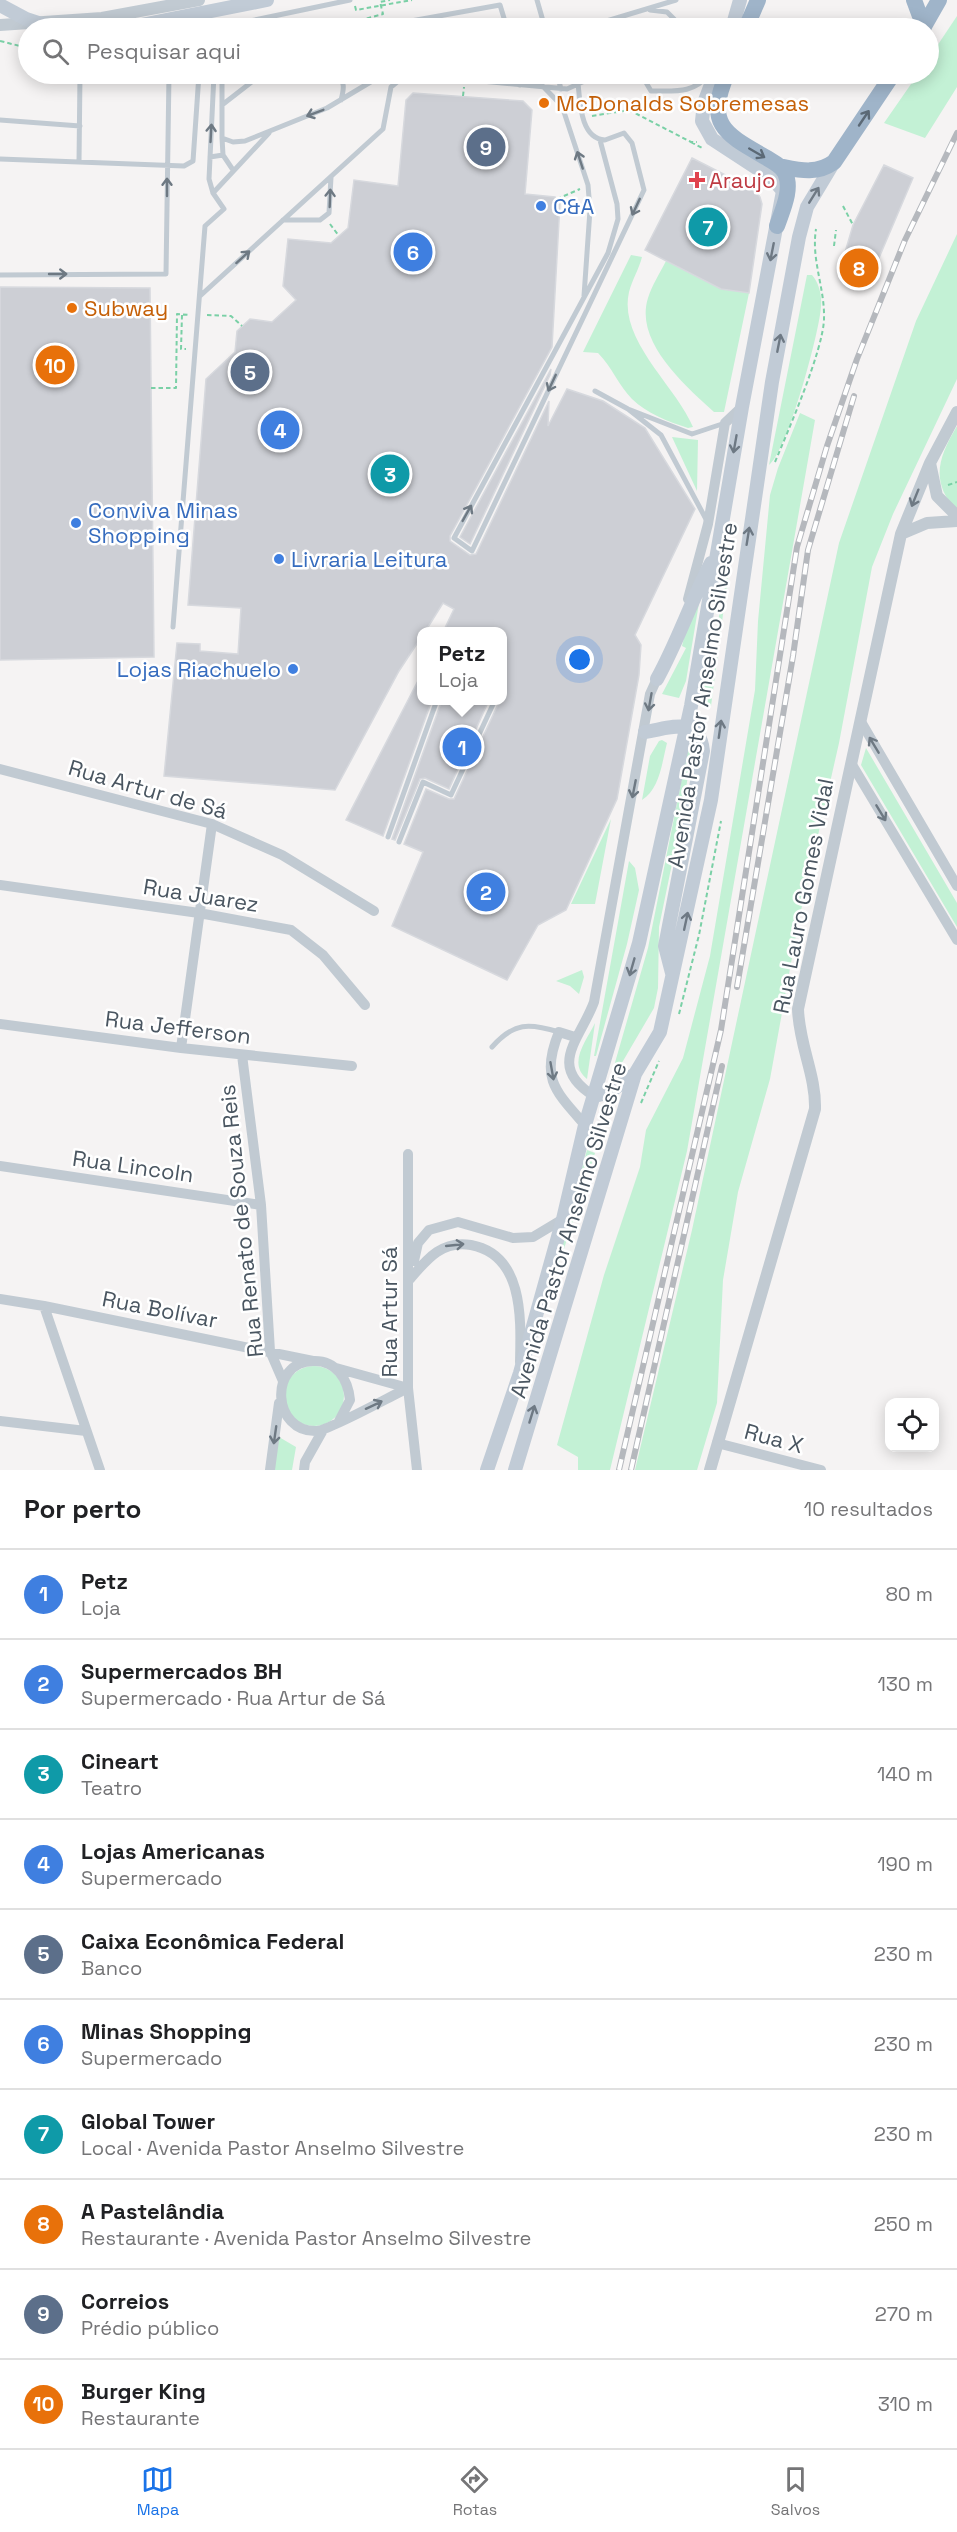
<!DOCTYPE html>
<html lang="pt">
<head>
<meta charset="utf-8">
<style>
	body { margin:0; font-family:"Space Grotesk",sans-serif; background:#f2f2f2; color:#202124 }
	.controls { position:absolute; right:18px; bottom:18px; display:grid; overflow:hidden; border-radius:12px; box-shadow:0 3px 15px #0003 }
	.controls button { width:54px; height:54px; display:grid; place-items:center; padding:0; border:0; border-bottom:2px solid #e0e0e0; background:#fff; color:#202124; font:30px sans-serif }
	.you { position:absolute; left:580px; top:660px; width:21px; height:21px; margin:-15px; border:4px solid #fff; border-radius:50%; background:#1a73e8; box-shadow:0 0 0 9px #1a73e833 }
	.badge { display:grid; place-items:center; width:39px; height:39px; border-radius:50%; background:#1a73e8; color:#fff; font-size:20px; font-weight:700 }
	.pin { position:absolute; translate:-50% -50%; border:3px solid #fff; box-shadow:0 2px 6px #0006 }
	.popup { position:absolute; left:417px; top:627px; width:90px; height:78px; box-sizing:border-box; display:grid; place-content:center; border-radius:12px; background:#fff; filter:drop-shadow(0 2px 4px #0005); font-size:20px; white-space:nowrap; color:#757577 }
	.popup b { font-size:22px; color:#202124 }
	.popup::after { content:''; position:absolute; left:50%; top:100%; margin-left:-12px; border:12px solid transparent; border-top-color:#fff }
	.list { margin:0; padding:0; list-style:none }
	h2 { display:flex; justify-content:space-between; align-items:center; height:78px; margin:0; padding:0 24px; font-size:26px }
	h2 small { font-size:20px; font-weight:400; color:#757577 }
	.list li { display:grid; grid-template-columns:39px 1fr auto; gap:18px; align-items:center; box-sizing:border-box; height:90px; padding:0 24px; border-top:2px solid #e0e0e0 }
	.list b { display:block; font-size:22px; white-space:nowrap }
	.list p { margin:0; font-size:20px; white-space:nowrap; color:#757577 }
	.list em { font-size:20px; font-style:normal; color:#757577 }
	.icon { flex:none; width:33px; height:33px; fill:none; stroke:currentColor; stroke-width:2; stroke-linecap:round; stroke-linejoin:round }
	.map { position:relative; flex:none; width:957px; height:1470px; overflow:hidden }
	.search { position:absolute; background:#fff; box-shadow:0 3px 15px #0003; left:18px; right:18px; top:18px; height:66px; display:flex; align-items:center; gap:15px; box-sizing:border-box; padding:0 21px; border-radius:33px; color:#757577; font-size:22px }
	.sheet { height:978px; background:#fff }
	nav { display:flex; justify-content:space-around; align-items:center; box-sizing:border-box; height:84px; border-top:2px solid #e0e0e0; background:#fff; font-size:16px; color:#757577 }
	nav a { display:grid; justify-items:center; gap:3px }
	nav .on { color:#1a73e8 }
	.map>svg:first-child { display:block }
	.green { fill:#c3f1d5 }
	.building { fill:#cdcfd5; stroke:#d7d9de; stroke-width:1.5 }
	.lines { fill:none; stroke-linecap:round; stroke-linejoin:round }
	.path { stroke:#7ad0a6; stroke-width:2; stroke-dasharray:4.5 3; stroke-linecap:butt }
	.service { stroke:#c1cad2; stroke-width:5 }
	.minor { stroke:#c1cad2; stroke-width:10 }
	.tertiary { stroke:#c1cad2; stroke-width:12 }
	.secondary { stroke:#c1cbd6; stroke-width:14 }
	.trunk { stroke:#9fb4c9; stroke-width:16 }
	.rail-casing { stroke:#b5b8bd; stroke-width:6 }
	.rail { stroke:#fff; stroke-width:4; stroke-dasharray:11; stroke-linecap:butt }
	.oneway { stroke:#6e7983 }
	.oneway2 { stroke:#5b6976 }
	.oneway3 { stroke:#6e7984 }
	.food-dot { fill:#e8710a; stroke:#fff; stroke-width:2 }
	.health-dot { fill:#e0444e; stroke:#fff; stroke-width:2 }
	.shop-dot { fill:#3f7fe0; stroke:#fff; stroke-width:2 }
	.labels { text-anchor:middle; stroke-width:5; stroke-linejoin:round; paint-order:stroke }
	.food-label { font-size:22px; fill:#c56008; stroke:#fff; text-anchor:start }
	.health-label { font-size:22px; fill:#be3a42; stroke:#fff; text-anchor:start }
	.shop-label { font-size:22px; fill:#366cbe; stroke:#fff; text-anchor:start }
	.street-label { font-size:22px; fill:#4a5661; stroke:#fff }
</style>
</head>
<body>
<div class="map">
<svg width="957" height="1470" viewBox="0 0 957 1470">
	<rect width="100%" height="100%" fill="#f5f3f3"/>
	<path class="green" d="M 957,16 L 957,87 L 925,138 L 884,123 L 918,74 L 928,74 L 929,58 Z
		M 957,234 L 957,379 L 893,514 L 872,567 L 839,743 L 799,919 L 770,1079 L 738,1192 L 723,1280 L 717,1403 L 697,1470 L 635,1470 L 692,1230 L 839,543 L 916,321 Z
		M 631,255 L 642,257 C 639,269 632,280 629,292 C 618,340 676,386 693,427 L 688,428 C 669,422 646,413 632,399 C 619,386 612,367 598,353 L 583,352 Z
		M 666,261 L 721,289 L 749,293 L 724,412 L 714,412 C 686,386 634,342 648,298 C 652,285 660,273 666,261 Z
		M 807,275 L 812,275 C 819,283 822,295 821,306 C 820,331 787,452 769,465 Z
		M 800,413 L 815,420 L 687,1151 L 610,1470 L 578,1470 L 578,1457 L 557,1445 L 604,1275 L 640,1167 L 646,1130 L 683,1058 L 710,956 L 755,690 L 758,621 L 770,495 L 778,468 Z
		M 957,426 L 957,511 C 930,482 938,458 957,426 Z
		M 672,437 L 698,440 L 697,491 Z
		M 730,561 L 711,706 L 698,705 L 708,671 Z
		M 700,597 L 686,681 L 679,698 L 662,694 L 686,648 L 682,646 L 690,613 Z
		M 690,738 L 693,742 L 682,815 L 659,927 L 658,988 L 654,1008 L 616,1073 L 612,1073 L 648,948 Z
		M 662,740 L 667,743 C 662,762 660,789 642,800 L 650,756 L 659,741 Z
		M 866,748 L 957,903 L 957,927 L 861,765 Z
		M 611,819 L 595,904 L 571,904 Z
		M 629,861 L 635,868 L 639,890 L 627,944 L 596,1056 L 594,1056 Z
		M 582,970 L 584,977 L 579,994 L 570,986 L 556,981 Z
		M 595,1023 L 587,1079 C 567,1063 587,1040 595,1023 Z
		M 587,1150 L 595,1153 L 524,1372 Z
		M284 1396a30 30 0 1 1 60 0a30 30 0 1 1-60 0Z
		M 279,1437 L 296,1447 L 292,1470 L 274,1470 Z"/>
	<path class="building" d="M 413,93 L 523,101 L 532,110 L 525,194 L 555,197 L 560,203 L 552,347 L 450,536 L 450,541 L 470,555 L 476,554 L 549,401 L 548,426 L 567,389 L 603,401 L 645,428 L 695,509 L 635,635 L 641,645 L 639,675 L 617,799 L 566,910 L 538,925 L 507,980 L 392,926 L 423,852 L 404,844 L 426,789 L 449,799 L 454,799 L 500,700 L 502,700 L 502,632 L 443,632 L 454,609 L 443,603 L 425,632 L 422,632 L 422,636 L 399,671 L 335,790 L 164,776 L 177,643 L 200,644 L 200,651 L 238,654 L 241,608 L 188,605 L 206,379 L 235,352 L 237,331 L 250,319 L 272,322 L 296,300 L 283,286 L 288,239 L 331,243 L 348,228 L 354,180 L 398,186 L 406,100 Z
		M 692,158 L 755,190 L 760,197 L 762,204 L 749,293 L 721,289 L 645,250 Z
		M 884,165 L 913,178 L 867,286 L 839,273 L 853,225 Z
		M 0,287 L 150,288 L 154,657 L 0,660 Z
		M 551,369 L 550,375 L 470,544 L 460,537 Z
		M 422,673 L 422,700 L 432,700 L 383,836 L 346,820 Z
		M 442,700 L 489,700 L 449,789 L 425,778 L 420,779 L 395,840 L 392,839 Z"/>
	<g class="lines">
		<path class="path" d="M 355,6 L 356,10 L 412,0
			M 351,28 L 350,23 L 383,14 L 380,2 L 390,0
			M 0,41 L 28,48
			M 463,96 L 464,87
			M 592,116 L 629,110 L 691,142 L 697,142
			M 691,142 L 702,148
			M 557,199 L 580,189
			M 843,206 L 853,225
			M 330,224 L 339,236
			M 834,246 L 836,230
			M 182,315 L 181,349 L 186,349
			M 207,315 L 231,316 L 242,326
			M 151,388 L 176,388 L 177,314 L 189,315
			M 775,462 C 788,431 823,351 824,319 C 825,288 811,260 816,229
			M 948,485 L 957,482
			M 679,1014 L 699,935 L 721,821
			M 641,1103 L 659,1061"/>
		<path class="service" d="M 537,0 L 545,28
			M 650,10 L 667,12 L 675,20 L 671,28
			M 234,28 L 250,21 L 350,0
			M 372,28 L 500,5 L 507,28
			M 591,28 L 590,26 L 676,0
			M 222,74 L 222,138 L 233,142 L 245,141 L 327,108 L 384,74
			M 338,74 C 345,82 344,89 341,100
			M 408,74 L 567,89 L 600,74
			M 517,74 L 520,85
			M 531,74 L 562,106 L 588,185 L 590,210 L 584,296
			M 557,74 L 561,89
			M 641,74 L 651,91 C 677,91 692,94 710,74
			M 578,83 C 580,101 580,139 605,140 L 624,133 L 632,143 L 644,190 L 472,551 L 454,538 L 608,253 L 618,219 L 617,204 L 600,140
			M 222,105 L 262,74
			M 0,120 L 80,126
			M 222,138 L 223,155
			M 210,157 L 223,155 L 233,170
			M 0,159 L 184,166 L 193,161 L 199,74
			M 79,162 L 80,74
			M 213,193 L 269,133
			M 283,220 L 320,220 L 329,213 L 331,177
			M 0,275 L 166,274 L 169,74
			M 200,296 L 383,129 L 391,87 L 397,82 L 414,76
			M 595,391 L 628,409 L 692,434 L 725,423
			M 628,409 L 661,435 L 707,521
			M 173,627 L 205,226 L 224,209 L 213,193 L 209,179 L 214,74
			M 388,837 L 437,700
			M 399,842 L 423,782 L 451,795 L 495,700
			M 492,1047 C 514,1022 529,1023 559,1032"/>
		<path class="minor" d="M 688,599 L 708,524 L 725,423 L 742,407
			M 860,720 L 957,886
			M 851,763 L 957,940
			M 0,769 L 212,824 L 282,855 L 374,911
			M 0,885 L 199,913 L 291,930 L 323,955 L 365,1005
			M 0,1024 L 181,1048 L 352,1066
			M 575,1037 L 559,1032 C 540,1078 555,1091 585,1125
			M 181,1048 L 212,824
			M 242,1055 L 261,1205 L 270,1351 L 283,1381
			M 594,1096 C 546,1066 580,1040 594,1002 L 650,694 L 660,672
			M 408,1154 L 408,1388 L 417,1470
			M 0,1166 L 261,1205
			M 414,1261 L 418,1243 L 429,1230 L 458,1222 L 513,1238 L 533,1237 L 563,1219
			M 410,1279 C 427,1259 442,1240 471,1245 C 524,1255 521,1319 520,1362
			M 0,1299 L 44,1306 L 313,1361
			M 44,1306 L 100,1470
			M 336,1368 L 408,1388
			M 0,1421 L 86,1431
			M 339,1421 L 350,1400 C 348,1379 336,1360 313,1361 C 268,1362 272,1433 317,1431 C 330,1430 391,1396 408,1388
			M 717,1443 L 821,1470
			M 270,1470 L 279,1403
			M 304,1470 L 305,1462 L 323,1430"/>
		<path class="tertiary" d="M 0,25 L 102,18 L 199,0
			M 957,412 L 930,463 L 937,496 L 957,516
			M 901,534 L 927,523 L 957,521
			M 710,1470 L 815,1109 C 816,1075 799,1045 798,1009 L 901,534 L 930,463"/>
		<path class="secondary" d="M 0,5 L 26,19 L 53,28
			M 126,28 L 267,0
			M 732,28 L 740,0
			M 657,679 C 678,641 691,601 711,563
			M 645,732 C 671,728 699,715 703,751 L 665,946 L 672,973
			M 594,1096 L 608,1093 L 635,1074
			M 487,1470 L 520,1373 L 563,1219 L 585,1125 L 639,943 L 691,706 L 742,407 L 783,191 L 772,178 L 712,139 L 702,121 L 704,103 L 715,74
			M 515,1470 L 635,1074 L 660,1032 L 711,800 L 772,382 L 799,237 L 807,207 L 834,162"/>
		<path class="trunk" d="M 914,0 L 924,27
			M 746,28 L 758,0
			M 923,28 L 939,0
			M 727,74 C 705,125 725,134 767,158 C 773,162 782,166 785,173 C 793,189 782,211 777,226
			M 779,166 C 799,170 816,175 834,162 L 893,74"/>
		<g class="rail-casing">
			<path id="rail" d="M 737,987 L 793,656 L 808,550 L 854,396
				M 619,1470 L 721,1030 L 797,547 L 827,446 L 857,359 L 905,240 L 957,133
				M 631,1470 L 722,1066"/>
		</g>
		<use href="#rail" class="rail"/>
	</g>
	<defs><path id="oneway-shaft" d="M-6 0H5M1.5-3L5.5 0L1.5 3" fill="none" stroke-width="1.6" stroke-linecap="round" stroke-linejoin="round" transform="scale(1.5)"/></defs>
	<g class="oneway">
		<use href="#oneway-shaft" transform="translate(315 113) rotate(159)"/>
		<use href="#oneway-shaft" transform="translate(211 133) rotate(-87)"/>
		<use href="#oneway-shaft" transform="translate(580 160) rotate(-108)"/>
		<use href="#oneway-shaft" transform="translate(167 187) rotate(-90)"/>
		<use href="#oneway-shaft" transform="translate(330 198) rotate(-88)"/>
		<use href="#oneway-shaft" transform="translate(636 207) rotate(115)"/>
		<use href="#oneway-shaft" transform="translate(243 257) rotate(-42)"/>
		<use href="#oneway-shaft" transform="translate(58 274)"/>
		<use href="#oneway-shaft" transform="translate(552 383) rotate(115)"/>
		<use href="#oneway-shaft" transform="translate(915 498) rotate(112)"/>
		<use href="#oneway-shaft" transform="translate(467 513) rotate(-61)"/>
		<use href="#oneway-shaft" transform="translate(650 702) rotate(100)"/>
		<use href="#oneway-shaft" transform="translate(874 745) rotate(-121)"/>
		<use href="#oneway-shaft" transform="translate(634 789) rotate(101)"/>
		<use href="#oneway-shaft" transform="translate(881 813) rotate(59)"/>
		<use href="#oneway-shaft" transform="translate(552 1071) rotate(80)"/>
		<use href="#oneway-shaft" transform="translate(455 1245) rotate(-6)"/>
		<use href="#oneway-shaft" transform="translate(374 1405) rotate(-25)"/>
		<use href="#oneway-shaft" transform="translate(275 1435) rotate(98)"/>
	</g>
	<g class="oneway2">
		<use href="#oneway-shaft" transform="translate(864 118) rotate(-56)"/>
		<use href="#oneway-shaft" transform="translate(757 153) rotate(30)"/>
	</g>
	<g class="oneway3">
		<use href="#oneway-shaft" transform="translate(814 195) rotate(-58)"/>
		<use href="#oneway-shaft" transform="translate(772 252) rotate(101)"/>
		<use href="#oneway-shaft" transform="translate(779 343) rotate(-79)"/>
		<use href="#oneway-shaft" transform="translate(735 444) rotate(100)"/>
		<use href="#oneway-shaft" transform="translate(748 536) rotate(-81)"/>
		<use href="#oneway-shaft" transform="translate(720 729) rotate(-82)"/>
		<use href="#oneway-shaft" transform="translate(686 921) rotate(-78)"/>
		<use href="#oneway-shaft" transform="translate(632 967) rotate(106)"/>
		<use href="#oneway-shaft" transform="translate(532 1414) rotate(-73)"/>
	</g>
	<g class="food-dot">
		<circle cx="544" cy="103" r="6"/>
		<circle cx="72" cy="308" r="6"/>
	</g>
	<path class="health-dot" d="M694 171h6v6h6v6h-6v6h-6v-6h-6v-6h6z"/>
	<g class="shop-dot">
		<circle cx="541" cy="206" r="6"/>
		<circle cx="76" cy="523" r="6"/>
		<circle cx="279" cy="559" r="6"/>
		<circle cx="293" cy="669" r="6"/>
	</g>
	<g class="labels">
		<g class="food-label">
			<text x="556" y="111">McDonalds Sobremesas</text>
			<text x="84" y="316">Subway</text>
		</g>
		<g class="health-label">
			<text x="709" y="188">Araujo</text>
		</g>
		<g class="shop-label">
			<text x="553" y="214">C&amp;A</text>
			<text x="88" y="518">Conviva Minas<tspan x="88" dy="25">Shopping</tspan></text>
			<text x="291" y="567">Livraria Leitura</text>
			<text x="281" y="677" text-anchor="end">Lojas Riachuelo</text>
		</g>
		<g class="street-label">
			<text transform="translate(702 695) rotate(-81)" y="8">Avenida Pastor Anselmo Silvestre</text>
			<text transform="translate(148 789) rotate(16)" y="8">Rua Artur de Sá</text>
			<text transform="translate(201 895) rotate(9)" y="8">Rua Juarez</text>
			<text transform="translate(803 896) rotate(-79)" y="8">Rua Lauro Gomes Vidal</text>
			<text transform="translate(178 1027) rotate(7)" y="8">Rua Jefferson</text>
			<text transform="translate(133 1166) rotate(8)" y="8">Rua Lincoln</text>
			<text transform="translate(241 1221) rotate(-96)" y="8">Rua Renato de Souza Reis</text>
			<text transform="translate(568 1230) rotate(-73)" y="8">Avenida Pastor Anselmo Silvestre</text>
			<text transform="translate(160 1309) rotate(11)" y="8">Rua Bolívar</text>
			<text transform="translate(389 1312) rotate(-90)" y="8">Rua Artur Sá</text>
			<text transform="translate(774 1438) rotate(15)" y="8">Rua X</text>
		</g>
	</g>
</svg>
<div class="controls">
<button><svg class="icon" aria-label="locate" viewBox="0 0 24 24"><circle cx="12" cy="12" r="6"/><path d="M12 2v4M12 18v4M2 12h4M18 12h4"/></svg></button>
</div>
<div class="you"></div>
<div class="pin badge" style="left:462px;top:747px;background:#3f7fe0">1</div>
<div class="popup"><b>Petz</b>Loja</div>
<div class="pin badge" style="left:486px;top:892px;background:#3f7fe0">2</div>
<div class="pin badge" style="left:390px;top:474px;background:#0f9aa8">3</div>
<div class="pin badge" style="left:280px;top:430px;background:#3f7fe0">4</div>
<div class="pin badge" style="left:250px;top:372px;background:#5c6f8a">5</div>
<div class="pin badge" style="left:413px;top:252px;background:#3f7fe0">6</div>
<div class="pin badge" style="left:708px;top:227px;background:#0f9aa8">7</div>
<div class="pin badge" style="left:859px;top:268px;background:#e8710a">8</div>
<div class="pin badge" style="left:486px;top:147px;background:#5c6f8a">9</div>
<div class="pin badge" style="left:55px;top:365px;background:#e8710a">10</div>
<div class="search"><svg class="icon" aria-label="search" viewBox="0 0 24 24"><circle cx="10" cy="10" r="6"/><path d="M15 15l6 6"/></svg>Pesquisar aqui</div>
</div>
<section class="sheet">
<h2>Por perto<small>10 resultados</small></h2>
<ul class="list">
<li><span class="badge" style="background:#3f7fe0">1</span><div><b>Petz</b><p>Loja</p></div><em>80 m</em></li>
<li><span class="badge" style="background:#3f7fe0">2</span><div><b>Supermercados BH</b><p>Supermercado · Rua Artur de Sá</p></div><em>130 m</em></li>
<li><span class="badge" style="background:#0f9aa8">3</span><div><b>Cineart</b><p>Teatro</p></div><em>140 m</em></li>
<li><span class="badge" style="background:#3f7fe0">4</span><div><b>Lojas Americanas</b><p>Supermercado</p></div><em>190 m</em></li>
<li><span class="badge" style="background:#5c6f8a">5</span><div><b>Caixa Econômica Federal</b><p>Banco</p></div><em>230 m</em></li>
<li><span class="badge" style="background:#3f7fe0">6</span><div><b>Minas Shopping</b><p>Supermercado</p></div><em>230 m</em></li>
<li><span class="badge" style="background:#0f9aa8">7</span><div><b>Global Tower</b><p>Local · Avenida Pastor Anselmo Silvestre</p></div><em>230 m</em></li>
<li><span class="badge" style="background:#e8710a">8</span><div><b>A Pastelândia</b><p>Restaurante · Avenida Pastor Anselmo Silvestre</p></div><em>250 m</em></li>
<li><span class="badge" style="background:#5c6f8a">9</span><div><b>Correios</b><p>Prédio público</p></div><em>270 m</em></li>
<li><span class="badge" style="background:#e8710a">10</span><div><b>Burger King</b><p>Restaurante</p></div><em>310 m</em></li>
</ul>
</section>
<nav>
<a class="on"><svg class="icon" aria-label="map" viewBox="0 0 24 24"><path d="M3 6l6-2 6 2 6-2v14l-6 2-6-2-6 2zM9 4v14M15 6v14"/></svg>Mapa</a>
<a><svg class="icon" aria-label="directions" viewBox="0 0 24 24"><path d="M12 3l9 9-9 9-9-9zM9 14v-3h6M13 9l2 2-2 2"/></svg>Rotas</a>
<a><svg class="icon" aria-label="saved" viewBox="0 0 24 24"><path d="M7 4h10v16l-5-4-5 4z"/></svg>Salvos</a>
</nav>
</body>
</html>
